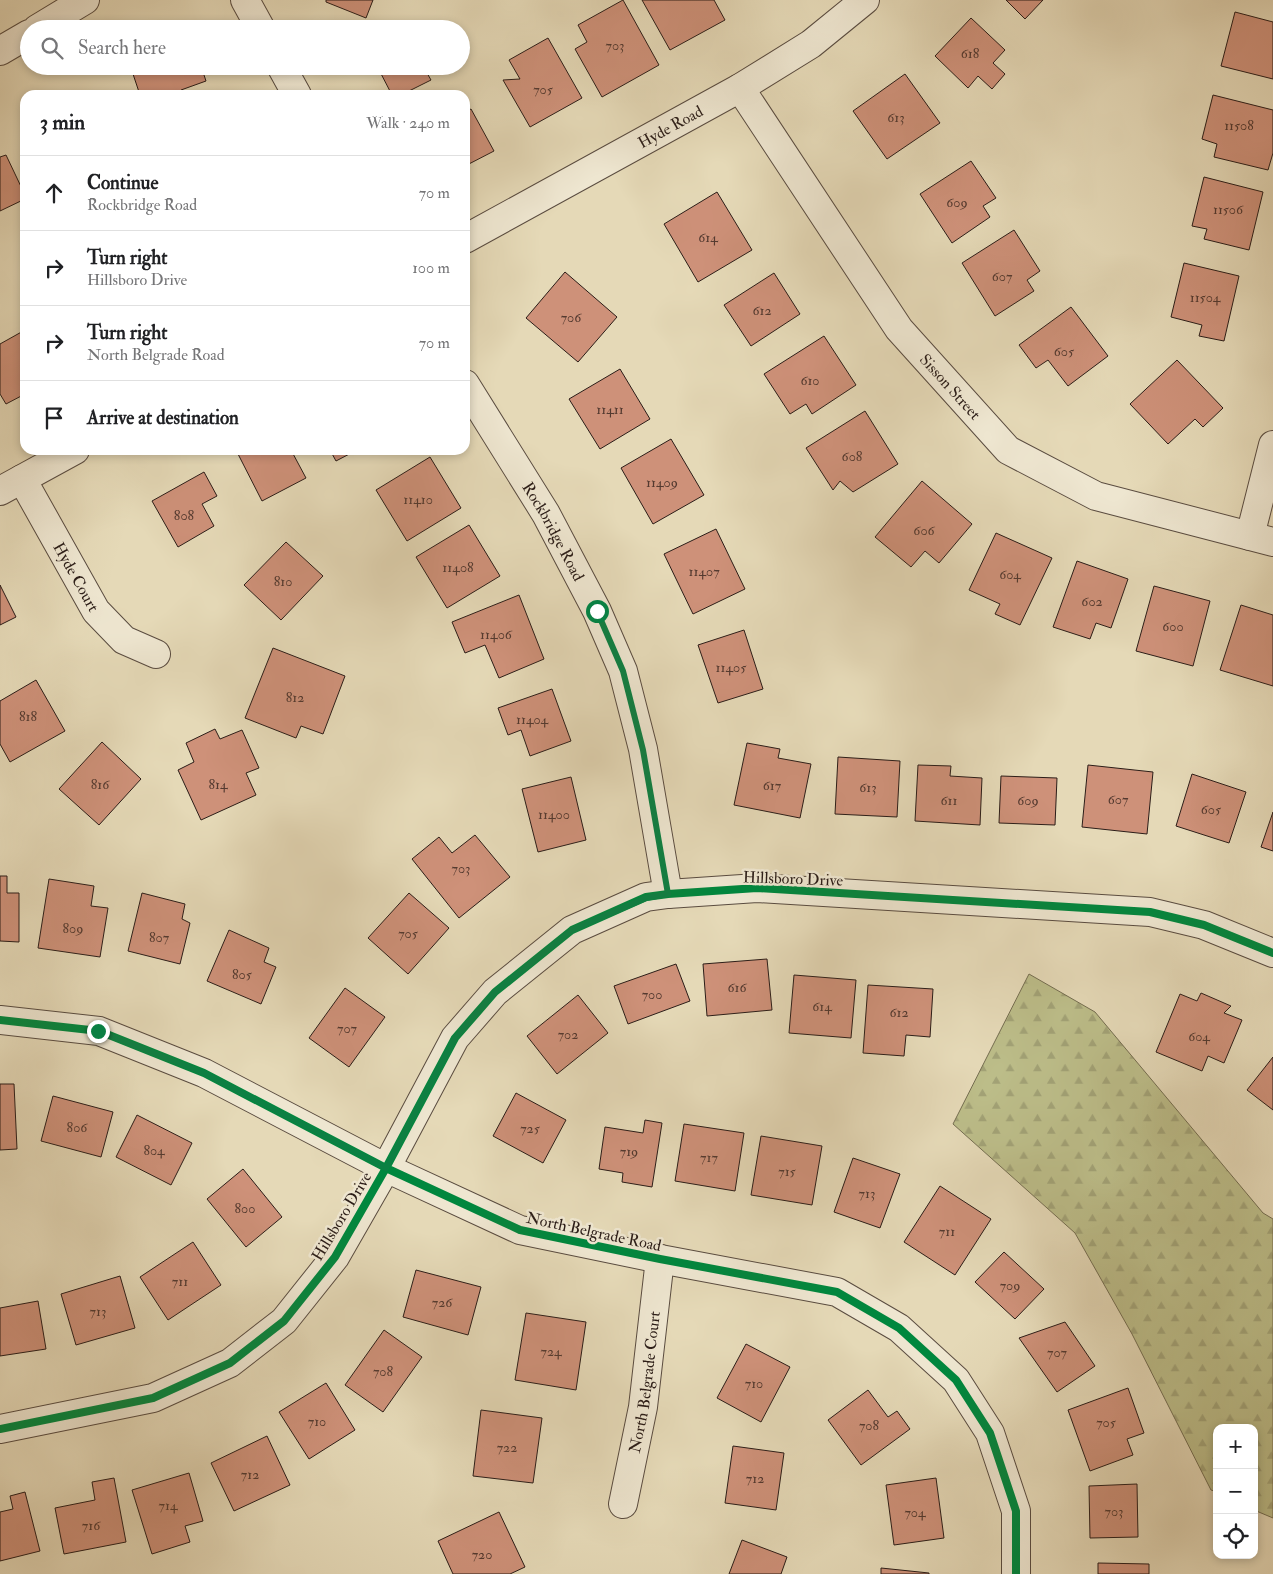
<!DOCTYPE html>
<html lang="en">
<head>
<meta charset="utf-8">
<style>
	body { margin:0; font-family:"IM FELL Double Pica",serif; background:#f6f6f6; color:#202124 }
	.controls { position:absolute; right:15px; bottom:15px; display:grid; overflow:hidden; border-radius:10px; box-shadow:0 2px 8px #0003 }
	.controls button { width:45px; height:45px; display:grid; place-items:center; padding:0; border:0; border-bottom:1px solid #e0e0e0; background:#fff; color:#202124; font:25px sans-serif }
	.stop { position:absolute; width:15px; height:15px; margin:-11px; border:4px solid #0b8043; border-radius:50%; background:#fff }
	.stop.end { background:#0b8043; border-color:#fff; box-shadow:0 1px 5px #0008 }
	.list { margin:0; padding:0; list-style:none }
	h2 { display:flex; justify-content:space-between; align-items:center; height:65px; margin:0; padding:0 20px; font-size:21px }
	h2 small { font-size:16px; font-weight:400; color:#757577 }
	.list li { display:grid; grid-template-columns:32px 1fr auto; gap:15px; align-items:center; box-sizing:border-box; height:75px; padding:0 20px; border-top:1px solid #e0e0e0 }
	.list b { display:block; font-size:19px; white-space:nowrap }
	.list p { margin:0; font-size:16px; white-space:nowrap; color:#757577 }
	.list em { font-size:16px; font-style:normal; color:#757577 }
	.icon { flex:none; width:28px; height:28px; fill:none; stroke:currentColor; stroke-width:2; stroke-linecap:round; stroke-linejoin:round }
	.map { position:relative; flex:none; width:1273px; height:1574px; overflow:hidden }
	.search { position:absolute; background:#fff; box-shadow:0 2px 8px #0003; left:20px; top:20px; width:450px; height:55px; display:flex; align-items:center; gap:12px; box-sizing:border-box; padding:0 18px; border-radius:28px; color:#757577; font-size:19px }
	.panel { position:absolute; background:#fff; box-shadow:0 2px 8px #0003; left:20px; top:90px; width:450px; height:365px; border-radius:15px }
	.map>svg:first-child { display:block }
	.forest { fill:url(#forest-firs); stroke:#746d50 }
	.building { fill:#ce9179; stroke:#2b1d18 }
	.lines { fill:none; stroke-linecap:round; stroke-linejoin:round }
	.minor-casing { stroke:#5a4c40; stroke-width:30 }
	.tertiary-casing { stroke:#5a4c40; stroke-width:30 }
	.minor { stroke:#eee6d0; stroke-width:28 }
	.tertiary { stroke:#eee6d0; stroke-width:28 }
	.cycleway-casing { stroke:#eee6d0; stroke-width:11 }
	.cycleway { stroke:#00873e; stroke-width:8 }
	.route { stroke:#0b8043; stroke-width:6 }
	.labels { text-anchor:middle; stroke-width:5; stroke-linejoin:round; paint-order:stroke }
	.number-label { font-size:14px; fill:#543a30 }
	.street-label { font-size:16px; fill:#2b1d18; stroke:#eee6d0 }
</style>
</head>
<body>
<div class="map">
<svg width="1273" height="1574" viewBox="0 0 1273 1574">
	<defs>
		<pattern id="forest-firs" width="22" height="20" patternUnits="userSpaceOnUse" patternTransform="scale(1.25)"><rect width="22" height="20" fill="#bcbd89"/><path d="M5 1l3.5 6h-7zM16 11l3.5 6h-7z" fill="#a2a276"/></pattern>
	</defs>
	<rect width="100%" height="100%" fill="#e5d9b7"/>
	<filter id="stains"><feTurbulence type="fractalNoise" baseFrequency=".004" numOctaves="4"/><feColorMatrix values="0 0 0 0 .2 0 0 0 0 .09 0 0 0 0 .02 0 0 0 .5 -.17"/></filter>
	<radialGradient id="worn" r=".72"><stop offset=".6" stop-color="#630" stop-opacity="0"/><stop offset="1" stop-color="#630" stop-opacity=".3"/></radialGradient>
	<path class="forest" d="M 1029,974 L 1095,1012 L 1263,1213 L 1273,1219 L 1273,1518 L 1254,1510 L 1254,1428 L 1217,1428 L 1217,1492 L 1211,1490 L 1132,1334 L 1075,1233 L 953,1124 Z"/>
	<path class="building" d="M 326,0 L 373,0 L 366,18 L 326,2 Z
		M 623,0 L 659,65 L 602,97 L 575,49 L 587,42 L 578,25 Z
		M 642,0 L 714,0 L 725,20 L 670,50 Z
		M 1006,0 L 1043,0 L 1025,19 Z
		M 1235,12 L 1273,22 L 1273,79 L 1221,66 Z
		M 971,18 L 1005,50 L 993,63 L 1005,74 L 992,89 L 978,76 L 968,88 L 935,56 Z
		M 548,38 L 582,98 L 530,127 L 503,80 L 520,79 L 509,60 Z
		M 156,66 L 201,66 L 206,81 L 181,90 L 183,95 L 140,95 L 133,74 Z
		M 377,66 L 423,66 L 431,80 L 401,95 L 392,95 Z
		M 905,74 L 940,123 L 887,159 L 853,111 Z
		M 1213,95 L 1273,110 L 1273,153 L 1268,170 L 1214,157 L 1217,144 L 1202,139 Z
		M 471,109 L 494,151 L 465,166 L 465,112 Z
		M 6,155 L 25,195 L 25,199 L 0,211 L 0,157 Z
		M 971,161 L 996,198 L 983,206 L 990,217 L 952,243 L 920,194 Z
		M 1204,177 L 1263,192 L 1249,250 L 1204,239 L 1207,229 L 1192,226 Z
		M 717,192 L 752,250 L 698,282 L 664,224 Z
		M 1014,230 L 1040,271 L 1027,280 L 1034,291 L 995,316 L 962,263 Z
		M 1184,263 L 1239,276 L 1224,341 L 1199,336 L 1202,325 L 1171,317 Z
		M 565,272 L 617,317 L 578,362 L 526,318 Z
		M 774,273 L 800,314 L 751,346 L 724,305 Z
		M 1071,307 L 1108,356 L 1068,386 L 1048,360 L 1036,368 L 1019,345 Z
		M 25,330 L 25,394 L 6,404 L 0,394 L 0,344 Z
		M 824,336 L 856,385 L 812,414 L 806,404 L 790,414 L 764,374 Z
		M 1177,360 L 1223,408 L 1203,427 L 1195,419 L 1168,444 L 1130,404 Z
		M 620,369 L 650,419 L 600,449 L 569,399 Z
		M 865,411 L 898,464 L 853,492 L 840,481 L 833,490 L 806,448 Z
		M 671,439 L 704,495 L 653,524 L 621,468 Z
		M 246,450 L 291,450 L 306,478 L 262,501 L 238,454 Z
		M 330,450 L 357,450 L 336,461 Z
		M 430,457 L 461,508 L 407,541 L 376,490 Z
		M 204,472 L 217,496 L 202,504 L 214,526 L 178,547 L 152,501 Z
		M 922,481 L 972,524 L 939,563 L 925,551 L 911,567 L 875,537 Z
		M 469,525 L 500,576 L 447,608 L 416,557 Z
		M 716,529 L 745,589 L 693,614 L 664,554 Z
		M 996,533 L 1052,558 L 1020,625 L 995,614 L 1000,604 L 969,590 Z
		M 286,542 L 323,576 L 281,620 L 244,585 Z
		M 1077,561 L 1128,579 L 1111,628 L 1096,623 L 1090,639 L 1053,627 Z
		M 0,585 L 16,617 L 0,625 Z
		M 1154,586 L 1210,601 L 1193,666 L 1136,651 Z
		M 519,595 L 544,659 L 499,678 L 485,645 L 465,653 L 452,622 Z
		M 1241,605 L 1273,615 L 1273,686 L 1220,670 Z
		M 744,630 L 763,689 L 718,703 L 698,645 Z
		M 273,648 L 345,676 L 323,734 L 301,726 L 296,738 L 245,718 Z
		M 36,680 L 65,731 L 10,762 L 0,744 L 0,701 Z
		M 552,689 L 571,741 L 530,756 L 521,730 L 508,735 L 498,708 Z
		M 215,729 L 220,739 L 242,730 L 259,768 L 246,773 L 256,795 L 201,820 L 178,770 L 194,762 L 186,743 Z
		M 102,742 L 141,779 L 99,825 L 59,789 Z
		M 747,743 L 780,749 L 778,758 L 811,764 L 800,818 L 734,805 Z
		M 838,757 L 900,761 L 897,817 L 835,814 Z
		M 918,765 L 951,766 L 950,776 L 982,778 L 980,825 L 915,821 Z
		M 1088,765 L 1153,772 L 1147,834 L 1082,827 Z
		M 1192,774 L 1246,792 L 1229,843 L 1176,826 Z
		M 1001,776 L 1057,778 L 1055,825 L 999,823 Z
		M 571,777 L 586,840 L 538,852 L 522,789 Z
		M 1273,812 L 1273,851 L 1261,847 Z
		M 475,835 L 510,877 L 459,918 L 412,859 L 439,837 L 452,853 Z
		M 0,876 L 7,876 L 7,893 L 19,893 L 19,942 L 0,941 Z
		M 49,879 L 94,886 L 91,906 L 108,908 L 100,957 L 38,948 Z
		M 142,893 L 185,904 L 182,919 L 190,923 L 180,964 L 128,951 Z
		M 409,893 L 449,928 L 408,974 L 368,938 Z
		M 229,930 L 269,948 L 264,962 L 276,967 L 261,1004 L 207,981 Z
		M 767,959 L 772,1010 L 707,1016 L 703,964 Z
		M 676,964 L 690,1001 L 628,1024 L 614,986 Z
		M 794,975 L 856,980 L 851,1038 L 789,1033 Z
		M 868,985 L 933,989 L 930,1037 L 906,1035 L 904,1056 L 863,1053 Z
		M 345,988 L 385,1017 L 349,1067 L 309,1038 Z
		M 1201,993 L 1231,1006 L 1224,1013 L 1242,1020 L 1224,1063 L 1208,1056 L 1202,1071 L 1156,1052 L 1180,994 L 1197,1001 Z
		M 578,995 L 608,1033 L 557,1074 L 527,1036 Z
		M 1273,1057 L 1273,1110 L 1247,1090 Z
		M 0,1084 L 14,1084 L 17,1149 L 0,1150 Z
		M 516,1093 L 566,1120 L 543,1163 L 493,1136 Z
		M 53,1096 L 113,1112 L 101,1157 L 41,1141 Z
		M 137,1115 L 192,1143 L 171,1185 L 116,1157 Z
		M 645,1120 L 662,1123 L 652,1187 L 622,1182 L 623,1173 L 599,1169 L 605,1127 L 643,1133 Z
		M 684,1124 L 744,1133 L 735,1191 L 675,1181 Z
		M 761,1136 L 822,1146 L 812,1205 L 751,1195 Z
		M 853,1158 L 900,1174 L 880,1228 L 834,1212 Z
		M 243,1169 L 282,1217 L 246,1247 L 207,1199 Z
		M 940,1186 L 991,1219 L 955,1275 L 904,1242 Z
		M 193,1242 L 221,1285 L 168,1320 L 140,1277 Z
		M 1004,1252 L 1044,1289 L 1015,1319 L 975,1282 Z
		M 416,1270 L 481,1287 L 468,1335 L 403,1317 Z
		M 120,1276 L 135,1328 L 76,1345 L 61,1294 Z
		M 38,1301 L 46,1349 L 0,1356 L 0,1308 Z
		M 526,1313 L 586,1322 L 576,1390 L 515,1380 Z
		M 1065,1322 L 1095,1366 L 1057,1392 L 1019,1338 Z
		M 384,1330 L 422,1357 L 383,1412 L 345,1385 Z
		M 746,1344 L 790,1367 L 761,1422 L 717,1398 Z
		M 326,1383 L 355,1430 L 309,1459 L 279,1412 Z
		M 1128,1388 L 1144,1433 L 1127,1439 L 1133,1455 L 1090,1471 L 1068,1410 Z
		M 868,1390 L 888,1417 L 897,1411 L 910,1429 L 861,1465 L 828,1420 Z
		M 481,1410 L 542,1418 L 533,1483 L 473,1476 Z
		M 267,1436 L 290,1485 L 234,1511 L 211,1463 Z
		M 733,1446 L 784,1453 L 776,1510 L 725,1503 Z
		M 189,1473 L 203,1521 L 185,1526 L 190,1542 L 152,1554 L 132,1490 Z
		M 114,1478 L 126,1542 L 64,1554 L 55,1508 L 95,1500 L 92,1482 Z
		M 936,1478 L 944,1538 L 894,1545 L 886,1485 Z
		M 1137,1484 L 1138,1537 L 1090,1538 L 1089,1486 Z
		M 25,1492 L 40,1551 L 0,1561 L 0,1512 L 13,1509 L 10,1496 Z
		M 499,1512 L 525,1567 L 510,1574 L 453,1574 L 438,1541 Z
		M 742,1540 L 787,1557 L 781,1574 L 729,1574 Z
		M 1098,1563 L 1149,1564 L 1149,1574 L 1098,1574 Z
		M 881,1568 L 929,1573 L 929,1574 L 881,1574 Z"/>
	<g class="lines">
		<g class="minor-casing">
			<g id="minor">
				<path d="M 245,0 L 261,29"/>
				<path d="M 281,66 L 297,95"/>
				<path id="s1" d="M 740,88 L 899,329 L 1008,450 L 1096,496 L 1273,542"/>
				<path id="s2" d="M 465,239 L 740,88 L 811,44 L 865,0"/>
				<path id="s3" d="M 465,384 L 546,514 L 597,611 L 623,671 L 643,749 L 668,894"/>
				<path id="s4" d="M 22,479 L 96,611 L 124,640 L 156,654"/>
				<path d="M 0,491 L 75,450"/>
				<path d="M 1250,536 L 1273,445"/>
				<path d="M 0,1020 L 99,1031 L 204,1073 L 386,1168 L 520,1230 L 660,1259 L 837,1292 L 899,1328 L 956,1380 L 990,1433 L 1016,1511 L 1016,1574"/>
				<path d="M 0,1429 L 153,1398 L 230,1363 L 284,1321 L 335,1257 L 386,1168 L 455,1038 L 495,992 L 572,930 L 646,897 L 668,894 L 757,888 L 1150,912 L 1204,925 L 1273,953"/>
				<path id="s5" d="M 623,1504 L 643,1407 L 660,1259"/>
			</g>
		</g>
		<g class="tertiary-casing">
			<path id="tertiary" d="M 37,29 L 85,0
				M 0,51 L 29,34"/>
		</g>
		<use href="#minor" class="minor"/>
		<use href="#tertiary" class="tertiary"/>
		<g class="cycleway-casing">
			<path id="cycleway" d="M 0,1020 L 99,1031 L 204,1073 L 386,1168 L 520,1230 L 660,1259 L 837,1292 L 899,1328 L 956,1380 L 990,1433 L 1016,1511 L 1016,1574
				M 0,1429 L 153,1398 L 230,1363 L 284,1321 L 335,1257 L 386,1168 L 455,1038 L 495,992 L 572,930 L 646,897 L 668,894 L 757,888 L 1150,912 L 1204,925 L 1273,953"/>
		</g>
		<use href="#cycleway" class="cycleway"/>
	</g>
	<g class="lines">
		<path class="route" d="M 98,1031 L 204,1073 L 386,1168 L 455,1038 L 495,992 L 572,930 L 646,898 L 668,894 L 643,750 L 623,671 L 597,611"/>
	</g>
	<g class="labels">
		<g class="number-label">
			<text x="615" y="50">703</text>
			<text x="970" y="58">618</text>
			<text x="543" y="94">705</text>
			<text x="896" y="122">613</text>
			<text x="1239" y="130">11508</text>
			<text x="957" y="207">609</text>
			<text x="1228" y="214">11506</text>
			<text x="708" y="242">614</text>
			<text x="1002" y="281">607</text>
			<text x="1205" y="302">11504</text>
			<text x="762" y="315">612</text>
			<text x="571" y="322">706</text>
			<text x="1064" y="356">605</text>
			<text x="810" y="385">610</text>
			<text x="610" y="414">11411</text>
			<text x="852" y="461">608</text>
			<text x="662" y="487">11409</text>
			<text x="418" y="504">11410</text>
			<text x="184" y="520">808</text>
			<text x="924" y="535">606</text>
			<text x="458" y="572">11408</text>
			<text x="704" y="576">11407</text>
			<text x="1010" y="579">604</text>
			<text x="283" y="586">810</text>
			<text x="1092" y="606">602</text>
			<text x="1173" y="631">600</text>
			<text x="496" y="639">11406</text>
			<text x="731" y="672">11405</text>
			<text x="295" y="702">812</text>
			<text x="28" y="721">818</text>
			<text x="532" y="724">11404</text>
			<text x="100" y="789">816</text>
			<text x="218" y="789">814</text>
			<text x="772" y="790">617</text>
			<text x="868" y="792">613</text>
			<text x="1118" y="804">607</text>
			<text x="949" y="805">611</text>
			<text x="1028" y="805">609</text>
			<text x="1211" y="814">605</text>
			<text x="554" y="819">11400</text>
			<text x="461" y="873">703</text>
			<text x="73" y="933">809</text>
			<text x="408" y="938">705</text>
			<text x="159" y="942">807</text>
			<text x="242" y="979">805</text>
			<text x="737" y="992">616</text>
			<text x="652" y="999">700</text>
			<text x="822" y="1011">614</text>
			<text x="899" y="1017">612</text>
			<text x="347" y="1033">707</text>
			<text x="568" y="1039">702</text>
			<text x="1199" y="1041">604</text>
			<text x="77" y="1132">806</text>
			<text x="530" y="1133">725</text>
			<text x="154" y="1155">804</text>
			<text x="629" y="1156">719</text>
			<text x="709" y="1162">717</text>
			<text x="787" y="1176">715</text>
			<text x="867" y="1198">713</text>
			<text x="245" y="1213">800</text>
			<text x="947" y="1236">711</text>
			<text x="180" y="1286">711</text>
			<text x="1010" y="1290">709</text>
			<text x="442" y="1307">726</text>
			<text x="98" y="1316">713</text>
			<text x="551" y="1356">724</text>
			<text x="1057" y="1357">707</text>
			<text x="383" y="1376">708</text>
			<text x="754" y="1388">710</text>
			<text x="317" y="1426">710</text>
			<text x="1106" y="1427">705</text>
			<text x="869" y="1430">708</text>
			<text x="507" y="1452">722</text>
			<text x="250" y="1479">712</text>
			<text x="755" y="1483">712</text>
			<text x="168" y="1510">714</text>
			<text x="1114" y="1516">703</text>
			<text x="915" y="1517">704</text>
			<text x="91" y="1530">716</text>
			<text x="482" y="1559">720</text>
		</g>
		<g class="street-label">
			<text dy="6" stroke="none"><textPath href="#s2" startOffset="234">Hyde Road</textPath></text>
			<text dy="6" stroke="none"><textPath href="#s1" startOffset="366">Sisson Street</textPath></text>
			<text dy="6" stroke="none"><textPath href="#s3" startOffset="172">Rockbridge Road</textPath></text>
			<text dy="6" stroke="none"><textPath href="#s4" startOffset="112">Hyde Court</textPath></text>
			<text transform="translate(793 878) rotate(2)" y="6">Hillsboro Drive</text>
			<text transform="translate(341 1216) rotate(-59)" y="6">Hillsboro Drive</text>
			<text transform="translate(594 1231) rotate(12)" y="6">North Belgrade Road</text>
			<text dy="6" stroke="none"><textPath href="#s5" startOffset="124">North Belgrade Court</textPath></text>
		</g>
	</g>
	<rect width="100%" height="100%" filter="url(#stains)"/>
	<rect width="100%" height="100%" fill="url(#worn)"/>
</svg>
<div class="controls">
<button>+</button>
<button>−</button>
<button><svg class="icon" aria-label="locate" viewBox="0 0 24 24"><circle cx="12" cy="12" r="6"/><path d="M12 2v4M12 18v4M2 12h4M18 12h4"/></svg></button>
</div>
<div class="stop" style="left:597px;top:611px"></div>
<div class="stop end" style="left:98px;top:1031px"></div>
<div class="search"><svg class="icon" aria-label="search" viewBox="0 0 24 24"><circle cx="10" cy="10" r="6"/><path d="M15 15l6 6"/></svg>Search here</div>
<section class="panel">
<h2>3 min<small>Walk · 240 m</small></h2>
<ul class="list">
<li><svg class="icon" aria-label="ahead" viewBox="0 0 24 24"><path d="M12 20V5M6 11l6-6 6 6"/></svg><div><b>Continue</b><p>Rockbridge Road</p></div><em>70 m</em></li>
<li><svg class="icon" aria-label="right" viewBox="0 0 24 24"><path d="M7 20v-9h11M14 6l5 5-5 5"/></svg><div><b>Turn right</b><p>Hillsboro Drive</p></div><em>100 m</em></li>
<li><svg class="icon" aria-label="right" viewBox="0 0 24 24"><path d="M7 20v-9h11M14 6l5 5-5 5"/></svg><div><b>Turn right</b><p>North Belgrade Road</p></div><em>70 m</em></li>
<li><svg class="icon" aria-label="arrive" viewBox="0 0 24 24"><path d="M6 21V4h12l-3 4 3 4H6"/></svg><div><b>Arrive at destination</b></div></li>
</ul>
</section>
</div>
</body>
</html>
